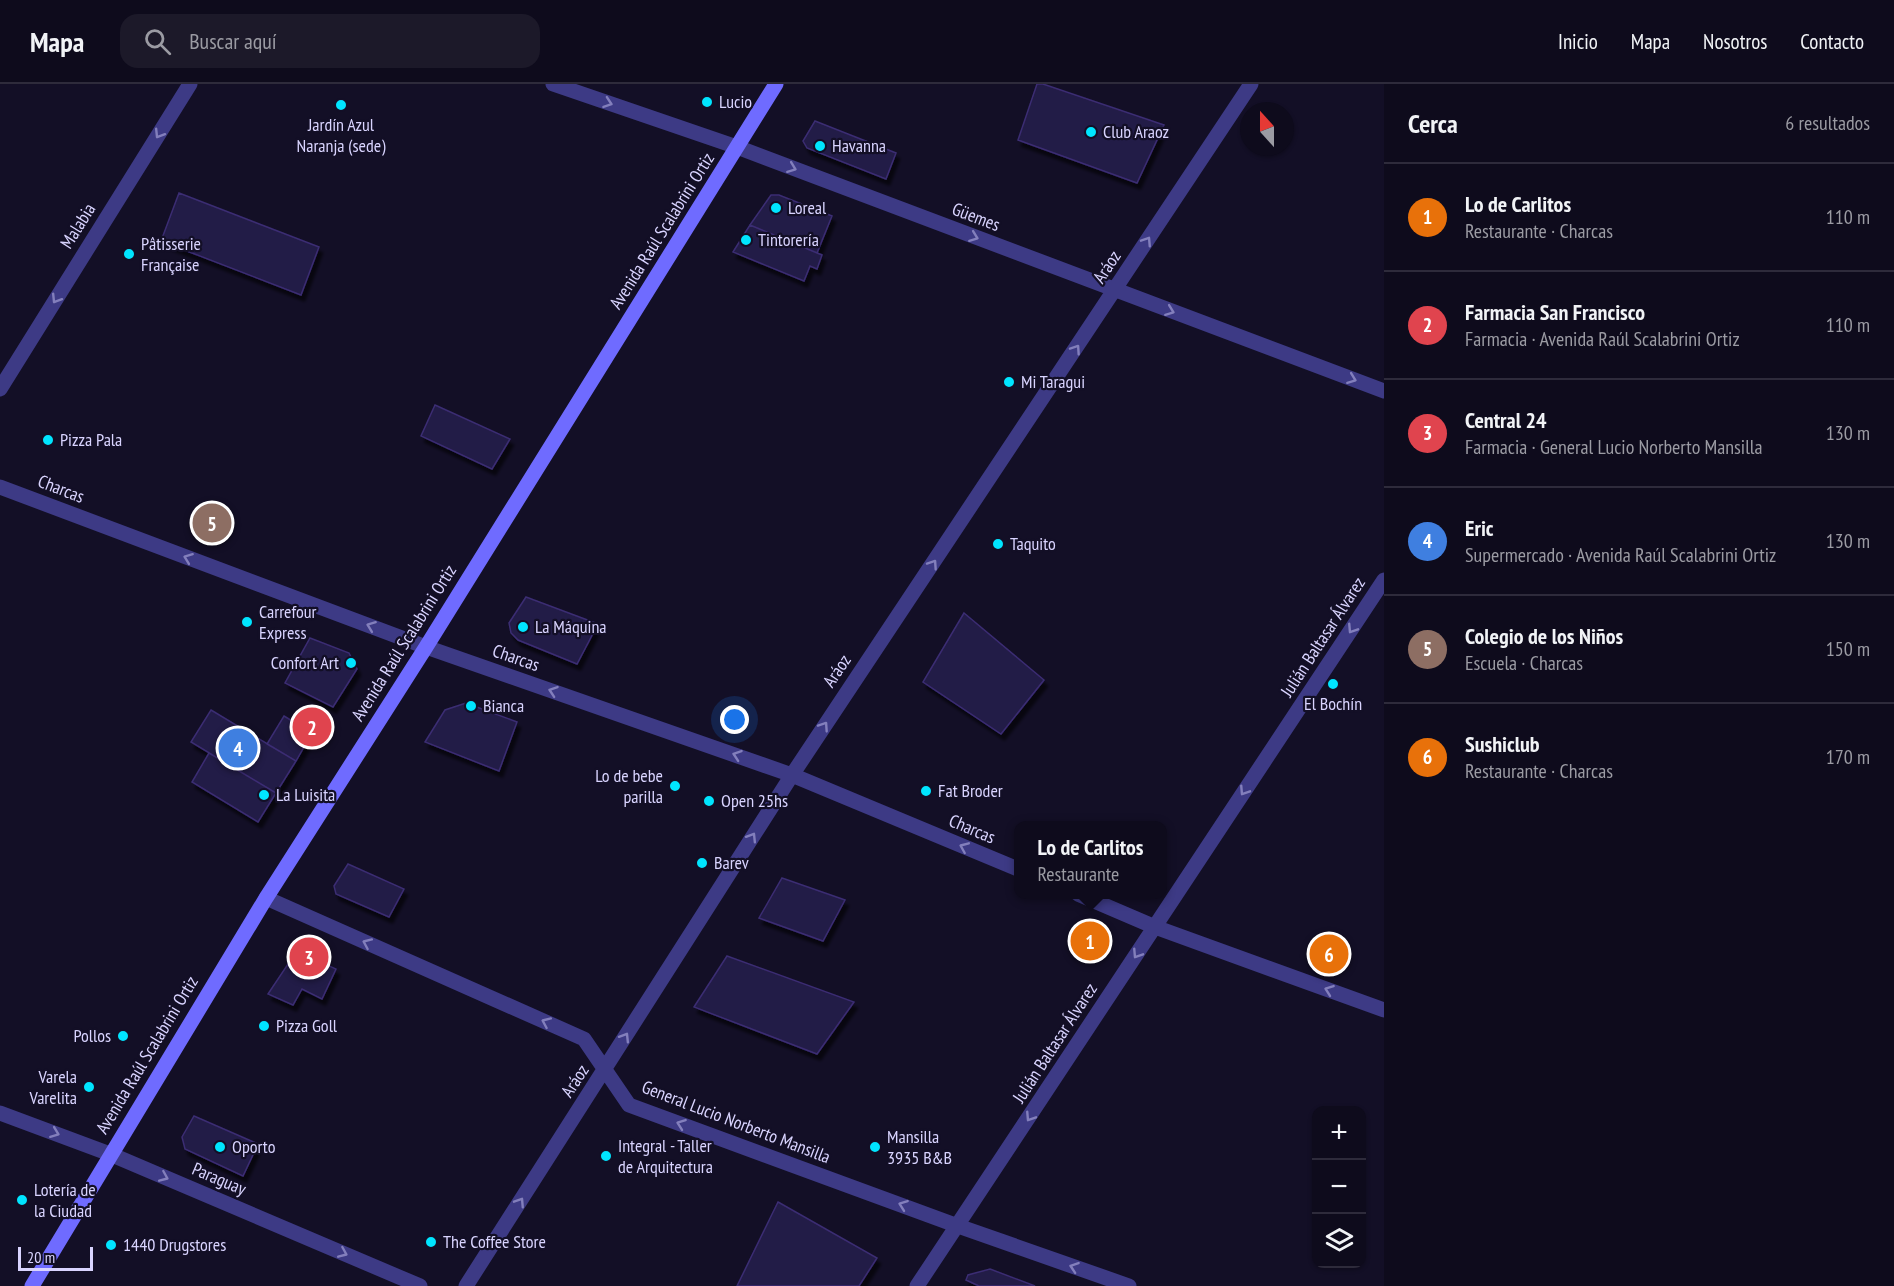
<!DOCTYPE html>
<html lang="es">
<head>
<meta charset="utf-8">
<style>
	body { margin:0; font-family:"PT Sans Narrow",sans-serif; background:#1c1929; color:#f1f3f6 }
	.controls { position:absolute; right:18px; bottom:18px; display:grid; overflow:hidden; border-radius:12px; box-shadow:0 2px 4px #0004 }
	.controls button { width:54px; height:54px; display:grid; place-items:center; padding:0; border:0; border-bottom:2px solid #2e2b3b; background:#0e0b1c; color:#f1f3f6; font:30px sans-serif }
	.compass { position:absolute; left:1240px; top:18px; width:54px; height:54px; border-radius:50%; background:#0e0b1c; box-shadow:0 2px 4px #0004; rotate:339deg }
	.scale { position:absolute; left:18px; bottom:15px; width:75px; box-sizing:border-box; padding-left:6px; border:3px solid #d9d4ff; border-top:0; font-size:16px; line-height:21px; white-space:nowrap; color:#d9d4ff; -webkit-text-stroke:4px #130f26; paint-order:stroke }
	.you { position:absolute; left:735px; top:636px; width:21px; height:21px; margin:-15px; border:4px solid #fff; border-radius:50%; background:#1a73e8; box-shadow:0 0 0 9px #1a73e833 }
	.badge { display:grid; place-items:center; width:39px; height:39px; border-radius:50%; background:#ea580c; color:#fff; font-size:20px; font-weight:700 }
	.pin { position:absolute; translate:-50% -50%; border:3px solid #fff; box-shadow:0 2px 6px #0006 }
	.popup { position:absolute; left:1014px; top:737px; width:153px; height:78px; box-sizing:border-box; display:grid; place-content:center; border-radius:12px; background:#0e0b1c; filter:drop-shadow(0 2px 4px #0005); font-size:20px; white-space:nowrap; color:#9b9ba3 }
	.popup b { font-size:22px; color:#f1f3f6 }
	.popup::after { content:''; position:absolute; left:50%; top:100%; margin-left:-12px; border:12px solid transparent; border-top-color:#0e0b1c }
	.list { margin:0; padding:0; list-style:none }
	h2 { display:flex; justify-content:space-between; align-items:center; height:78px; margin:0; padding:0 24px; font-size:26px }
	h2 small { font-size:20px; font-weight:400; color:#9b9ba3 }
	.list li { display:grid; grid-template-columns:39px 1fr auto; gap:18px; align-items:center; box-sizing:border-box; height:108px; padding:0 24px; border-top:2px solid #2e2b3b }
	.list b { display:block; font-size:22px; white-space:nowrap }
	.list p { margin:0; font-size:20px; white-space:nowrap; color:#9b9ba3 }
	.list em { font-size:20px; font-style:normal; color:#9b9ba3 }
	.icon { flex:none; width:33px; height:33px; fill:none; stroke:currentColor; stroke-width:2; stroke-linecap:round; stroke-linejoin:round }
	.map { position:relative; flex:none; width:1384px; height:1202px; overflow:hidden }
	header { display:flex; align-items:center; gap:36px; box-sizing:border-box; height:84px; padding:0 30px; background:#0e0b1c; border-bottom:2px solid #2e2b3b }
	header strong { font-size:28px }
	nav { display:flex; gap:33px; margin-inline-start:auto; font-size:21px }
	.search { width:420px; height:54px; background:#1c1929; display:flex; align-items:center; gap:15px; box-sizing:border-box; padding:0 21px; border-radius:18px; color:#9b9ba3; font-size:22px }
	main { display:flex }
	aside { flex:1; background:#0e0b1c }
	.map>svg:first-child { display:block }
	.building { fill:#241b47; stroke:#3b2d73; stroke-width:1.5; filter:url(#shadow) }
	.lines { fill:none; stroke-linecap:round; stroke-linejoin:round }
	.minor { stroke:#3d3a85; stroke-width:15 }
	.secondary { stroke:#6f6bff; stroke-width:15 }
	.oneway { stroke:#837fbc }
	.poi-dot { fill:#00e5ff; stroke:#130f26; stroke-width:2 }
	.labels { text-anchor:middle; stroke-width:4.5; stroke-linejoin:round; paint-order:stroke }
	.poi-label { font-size:18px; fill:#d9d4ff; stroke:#130f26; text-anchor:start }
	.street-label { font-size:18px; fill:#d9d4ff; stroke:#130f26 }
</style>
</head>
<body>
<header>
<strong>Mapa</strong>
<div class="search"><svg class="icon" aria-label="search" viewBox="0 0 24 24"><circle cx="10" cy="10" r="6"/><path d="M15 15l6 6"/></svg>Buscar aquí</div>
<nav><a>Inicio</a><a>Mapa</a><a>Nosotros</a><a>Contacto</a></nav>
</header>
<main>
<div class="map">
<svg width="1384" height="1202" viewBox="0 0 1384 1202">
	<defs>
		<filter id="shadow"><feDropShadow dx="3.5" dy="6" stdDeviation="1.5" flood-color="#0009"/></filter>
	</defs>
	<rect width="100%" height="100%" fill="#130f26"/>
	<path class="building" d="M 1037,0 L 1043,0 L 1164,41 L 1137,99 L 1018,56 Z
		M 815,37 L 896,69 L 886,95 L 807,64 L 803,57 Z
		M 179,109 L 319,163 L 301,211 L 161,157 Z
		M 771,111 L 779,111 L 832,132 L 817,169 L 750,141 Z
		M 750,141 L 822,171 L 817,185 L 810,182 L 804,197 L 733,168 Z
		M 435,321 L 510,355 L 492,385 L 421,352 Z
		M 526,513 L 598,540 L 577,580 L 518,556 L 511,549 L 509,539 Z
		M 964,529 L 1044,596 L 1001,650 L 923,598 Z
		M 310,554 L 349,569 L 357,585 L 333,623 L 285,599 Z
		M 466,619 L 517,638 L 499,687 L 425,658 L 445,626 Z
		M 211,626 L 296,677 L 276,709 L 191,658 Z
		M 284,632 L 312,649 L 296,677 L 267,660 Z
		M 209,669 L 276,709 L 258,738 L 192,698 Z
		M 348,780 L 404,805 L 389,833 L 336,810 L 334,802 Z
		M 782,794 L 845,816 L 823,857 L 759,834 Z
		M 303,870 L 336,885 L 322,915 L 302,905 L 293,921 L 268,910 L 292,874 Z
		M 727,872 L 854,918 L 817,970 L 694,923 Z
		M 194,1032 L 258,1060 L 243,1092 L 185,1065 L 182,1053 Z
		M 778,1118 L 877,1174 L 859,1202 L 737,1202 Z
		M 990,1185 L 1035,1202 L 979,1202 L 966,1196 L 968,1191 Z"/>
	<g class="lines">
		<path class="minor" d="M 553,0 L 737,63 L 1384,307
			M 0,305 L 190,0
			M 0,403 L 426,563 L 792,691 L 1018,785
			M 1078,810 L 1155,843 L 1384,926
			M 266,814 L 584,955 L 629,1021 L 958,1142 L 1129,1202
			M 0,1029 L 110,1070 L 420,1202
			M 466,1202 L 792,691 L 1251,0
			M 917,1202 L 1384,496"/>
		<path class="secondary" d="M 32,1202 L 266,814 L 426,563 L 776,0"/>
	</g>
	<defs><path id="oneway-chevron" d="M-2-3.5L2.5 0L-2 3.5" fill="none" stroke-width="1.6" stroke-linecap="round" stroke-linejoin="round" transform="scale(1.5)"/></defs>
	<g class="oneway">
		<use href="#oneway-chevron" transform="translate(608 19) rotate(19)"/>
		<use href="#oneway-chevron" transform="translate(159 50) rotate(122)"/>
		<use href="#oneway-chevron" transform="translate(792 84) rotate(21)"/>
		<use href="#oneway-chevron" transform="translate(974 153) rotate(21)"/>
		<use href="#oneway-chevron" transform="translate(1147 157) rotate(-57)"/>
		<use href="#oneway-chevron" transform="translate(56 215) rotate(122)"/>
		<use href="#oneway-chevron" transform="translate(1170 227) rotate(21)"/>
		<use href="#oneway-chevron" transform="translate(1076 265) rotate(-56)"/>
		<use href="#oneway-chevron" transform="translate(1352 295) rotate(21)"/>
		<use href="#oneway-chevron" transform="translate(188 474) rotate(-159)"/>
		<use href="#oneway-chevron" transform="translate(933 480) rotate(-56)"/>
		<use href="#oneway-chevron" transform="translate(371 542) rotate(-159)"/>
		<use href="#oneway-chevron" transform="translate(1352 545) rotate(123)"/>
		<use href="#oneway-chevron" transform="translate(553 607) rotate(-161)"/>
		<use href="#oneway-chevron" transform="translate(824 642) rotate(-56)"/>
		<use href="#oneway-chevron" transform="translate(737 671) rotate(-161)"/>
		<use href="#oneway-chevron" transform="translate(1244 707) rotate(123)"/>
		<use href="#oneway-chevron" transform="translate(752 753) rotate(-58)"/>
		<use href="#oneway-chevron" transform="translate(964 763) rotate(-157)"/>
		<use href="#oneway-chevron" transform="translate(367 859) rotate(-156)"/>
		<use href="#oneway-chevron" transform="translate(1137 870) rotate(123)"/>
		<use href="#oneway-chevron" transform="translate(1329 906) rotate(-160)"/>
		<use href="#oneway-chevron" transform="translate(546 938) rotate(-156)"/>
		<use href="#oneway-chevron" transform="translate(625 953) rotate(-58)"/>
		<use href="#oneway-chevron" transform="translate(1030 1033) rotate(123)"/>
		<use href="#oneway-chevron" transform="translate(681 1040) rotate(-160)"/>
		<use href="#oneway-chevron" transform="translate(55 1049) rotate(21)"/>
		<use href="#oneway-chevron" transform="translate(164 1093) rotate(23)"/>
		<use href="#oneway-chevron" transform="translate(520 1118) rotate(-57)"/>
		<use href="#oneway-chevron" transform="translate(903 1121) rotate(-160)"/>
		<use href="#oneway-chevron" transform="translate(343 1169) rotate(23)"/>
		<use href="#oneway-chevron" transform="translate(1074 1183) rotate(-161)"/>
	</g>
	<g class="poi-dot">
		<circle cx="707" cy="18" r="6"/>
		<circle cx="341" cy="21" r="6"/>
		<circle cx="1091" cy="48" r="6"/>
		<circle cx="820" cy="62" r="6"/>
		<circle cx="776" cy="124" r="6"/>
		<circle cx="746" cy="156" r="6"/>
		<circle cx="129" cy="170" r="6"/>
		<circle cx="1009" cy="298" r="6"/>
		<circle cx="48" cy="356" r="6"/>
		<circle cx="998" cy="460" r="6"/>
		<circle cx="247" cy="538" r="6"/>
		<circle cx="523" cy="543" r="6"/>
		<circle cx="351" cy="579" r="6"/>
		<circle cx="1333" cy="600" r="6"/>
		<circle cx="471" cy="622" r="6"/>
		<circle cx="675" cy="702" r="6"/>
		<circle cx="926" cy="707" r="6"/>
		<circle cx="264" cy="711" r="6"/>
		<circle cx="709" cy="717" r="6"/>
		<circle cx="702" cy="779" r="6"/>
		<circle cx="264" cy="942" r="6"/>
		<circle cx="123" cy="952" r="6"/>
		<circle cx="89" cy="1003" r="6"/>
		<circle cx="220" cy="1063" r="6"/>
		<circle cx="875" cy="1063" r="6"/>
		<circle cx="606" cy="1072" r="6"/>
		<circle cx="22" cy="1116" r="6"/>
		<circle cx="431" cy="1158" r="6"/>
		<circle cx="111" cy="1161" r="6"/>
	</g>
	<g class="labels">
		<g class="poi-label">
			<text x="719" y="24">Lucio</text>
			<text x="341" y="47" text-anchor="middle">Jardín Azul<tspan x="341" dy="21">Naranja (sede)</tspan></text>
			<text x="1103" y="54">Club Araoz</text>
			<text x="832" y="68">Havanna</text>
			<text x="788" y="130">Loreal</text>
			<text x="758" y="162">Tintorería</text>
			<text x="141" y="166">Pâtisserie<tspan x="141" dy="21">Française</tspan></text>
			<text x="1021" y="304">Mi Taragui</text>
			<text x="60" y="362">Pizza Pala</text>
			<text x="1010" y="466">Taquito</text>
			<text x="259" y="534">Carrefour<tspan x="259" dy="21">Express</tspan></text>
			<text x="535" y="549">La Máquina</text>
			<text x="339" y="585" text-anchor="end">Confort Art</text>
			<text x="1333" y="626" text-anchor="middle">El Bochín</text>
			<text x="483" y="628">Bianca</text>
			<text x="663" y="698" text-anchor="end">Lo de bebe<tspan x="663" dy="21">parilla</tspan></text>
			<text x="938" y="713">Fat Broder</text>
			<text x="276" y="717">La Luisita</text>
			<text x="721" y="723">Open 25hs</text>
			<text x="714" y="785">Barev</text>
			<text x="276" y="948">Pizza Goll</text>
			<text x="111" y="958" text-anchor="end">Pollos</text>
			<text x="77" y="999" text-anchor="end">Varela<tspan x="77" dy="21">Varelita</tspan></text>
			<text x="887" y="1059">Mansilla<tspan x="887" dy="21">3935 B&amp;B</tspan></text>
			<text x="618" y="1068">Integral - Taller<tspan x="618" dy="21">de Arquitectura</tspan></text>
			<text x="232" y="1069">Oporto</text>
			<text x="34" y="1112">Lotería de<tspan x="34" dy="21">la Ciudad</tspan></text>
			<text x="443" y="1164">The Coffee Store</text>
			<text x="123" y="1167">1440 Drugstores</text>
		</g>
		<g class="street-label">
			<text transform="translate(976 133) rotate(21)" y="6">Güemes</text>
			<text transform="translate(78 142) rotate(-58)" y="6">Malabia</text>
			<text transform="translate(662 147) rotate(-58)" y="6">Avenida Raúl Scalabrini Ortiz</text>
			<text transform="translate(1107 183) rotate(-57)" y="6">Aráoz</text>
			<text transform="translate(61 405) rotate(21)" y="6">Charcas</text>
			<text transform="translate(1323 553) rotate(-57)" y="6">Julián Baltasar Álvarez</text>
			<text transform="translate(404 559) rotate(-58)" y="6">Avenida Raúl Scalabrini Ortiz</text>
			<text transform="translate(516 574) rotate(19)" y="6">Charcas</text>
			<text transform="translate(837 587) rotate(-56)" y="6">Aráoz</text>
			<text transform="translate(972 745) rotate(23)" y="6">Charcas</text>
			<text transform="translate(1055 959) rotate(-57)" y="6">Julián Baltasar Álvarez</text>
			<text transform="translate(147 971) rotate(-59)" y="6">Avenida Raúl Scalabrini Ortiz</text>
			<text transform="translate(575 997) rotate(-57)" y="6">Aráoz</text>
			<text transform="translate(736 1038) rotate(21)" y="6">General Lucio Norberto Mansilla</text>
			<text transform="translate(219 1095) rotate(23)" y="6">Paraguay</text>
		</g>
	</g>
</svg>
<div class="controls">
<button>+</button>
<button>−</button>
<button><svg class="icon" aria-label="layers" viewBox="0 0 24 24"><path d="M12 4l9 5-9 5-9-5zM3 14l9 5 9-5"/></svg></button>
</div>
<svg class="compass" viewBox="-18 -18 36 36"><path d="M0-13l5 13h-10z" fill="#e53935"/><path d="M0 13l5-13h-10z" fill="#9b9ba3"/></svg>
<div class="scale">20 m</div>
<div class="you"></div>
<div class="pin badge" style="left:1090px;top:857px;background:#e8710a">1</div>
<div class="popup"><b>Lo de Carlitos</b>Restaurante</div>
<div class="pin badge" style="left:312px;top:643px;background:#e0444e">2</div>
<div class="pin badge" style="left:309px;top:873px;background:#e0444e">3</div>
<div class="pin badge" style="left:238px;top:664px;background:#3f7fe0">4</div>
<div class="pin badge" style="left:212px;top:439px;background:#8d6e63">5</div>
<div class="pin badge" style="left:1329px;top:870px;background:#e8710a">6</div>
</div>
<aside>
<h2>Cerca<small>6 resultados</small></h2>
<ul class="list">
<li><span class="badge" style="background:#e8710a">1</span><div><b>Lo de Carlitos</b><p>Restaurante · Charcas</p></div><em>110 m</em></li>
<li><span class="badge" style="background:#e0444e">2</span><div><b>Farmacia San Francisco</b><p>Farmacia · Avenida Raúl Scalabrini Ortiz</p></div><em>110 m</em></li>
<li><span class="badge" style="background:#e0444e">3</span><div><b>Central 24</b><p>Farmacia · General Lucio Norberto Mansilla</p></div><em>130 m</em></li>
<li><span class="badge" style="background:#3f7fe0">4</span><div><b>Eric</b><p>Supermercado · Avenida Raúl Scalabrini Ortiz</p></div><em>130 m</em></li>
<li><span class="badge" style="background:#8d6e63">5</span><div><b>Colegio de los Niños</b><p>Escuela · Charcas</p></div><em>150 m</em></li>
<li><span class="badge" style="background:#e8710a">6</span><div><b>Sushiclub</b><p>Restaurante · Charcas</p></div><em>170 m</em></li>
</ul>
</aside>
</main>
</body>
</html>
